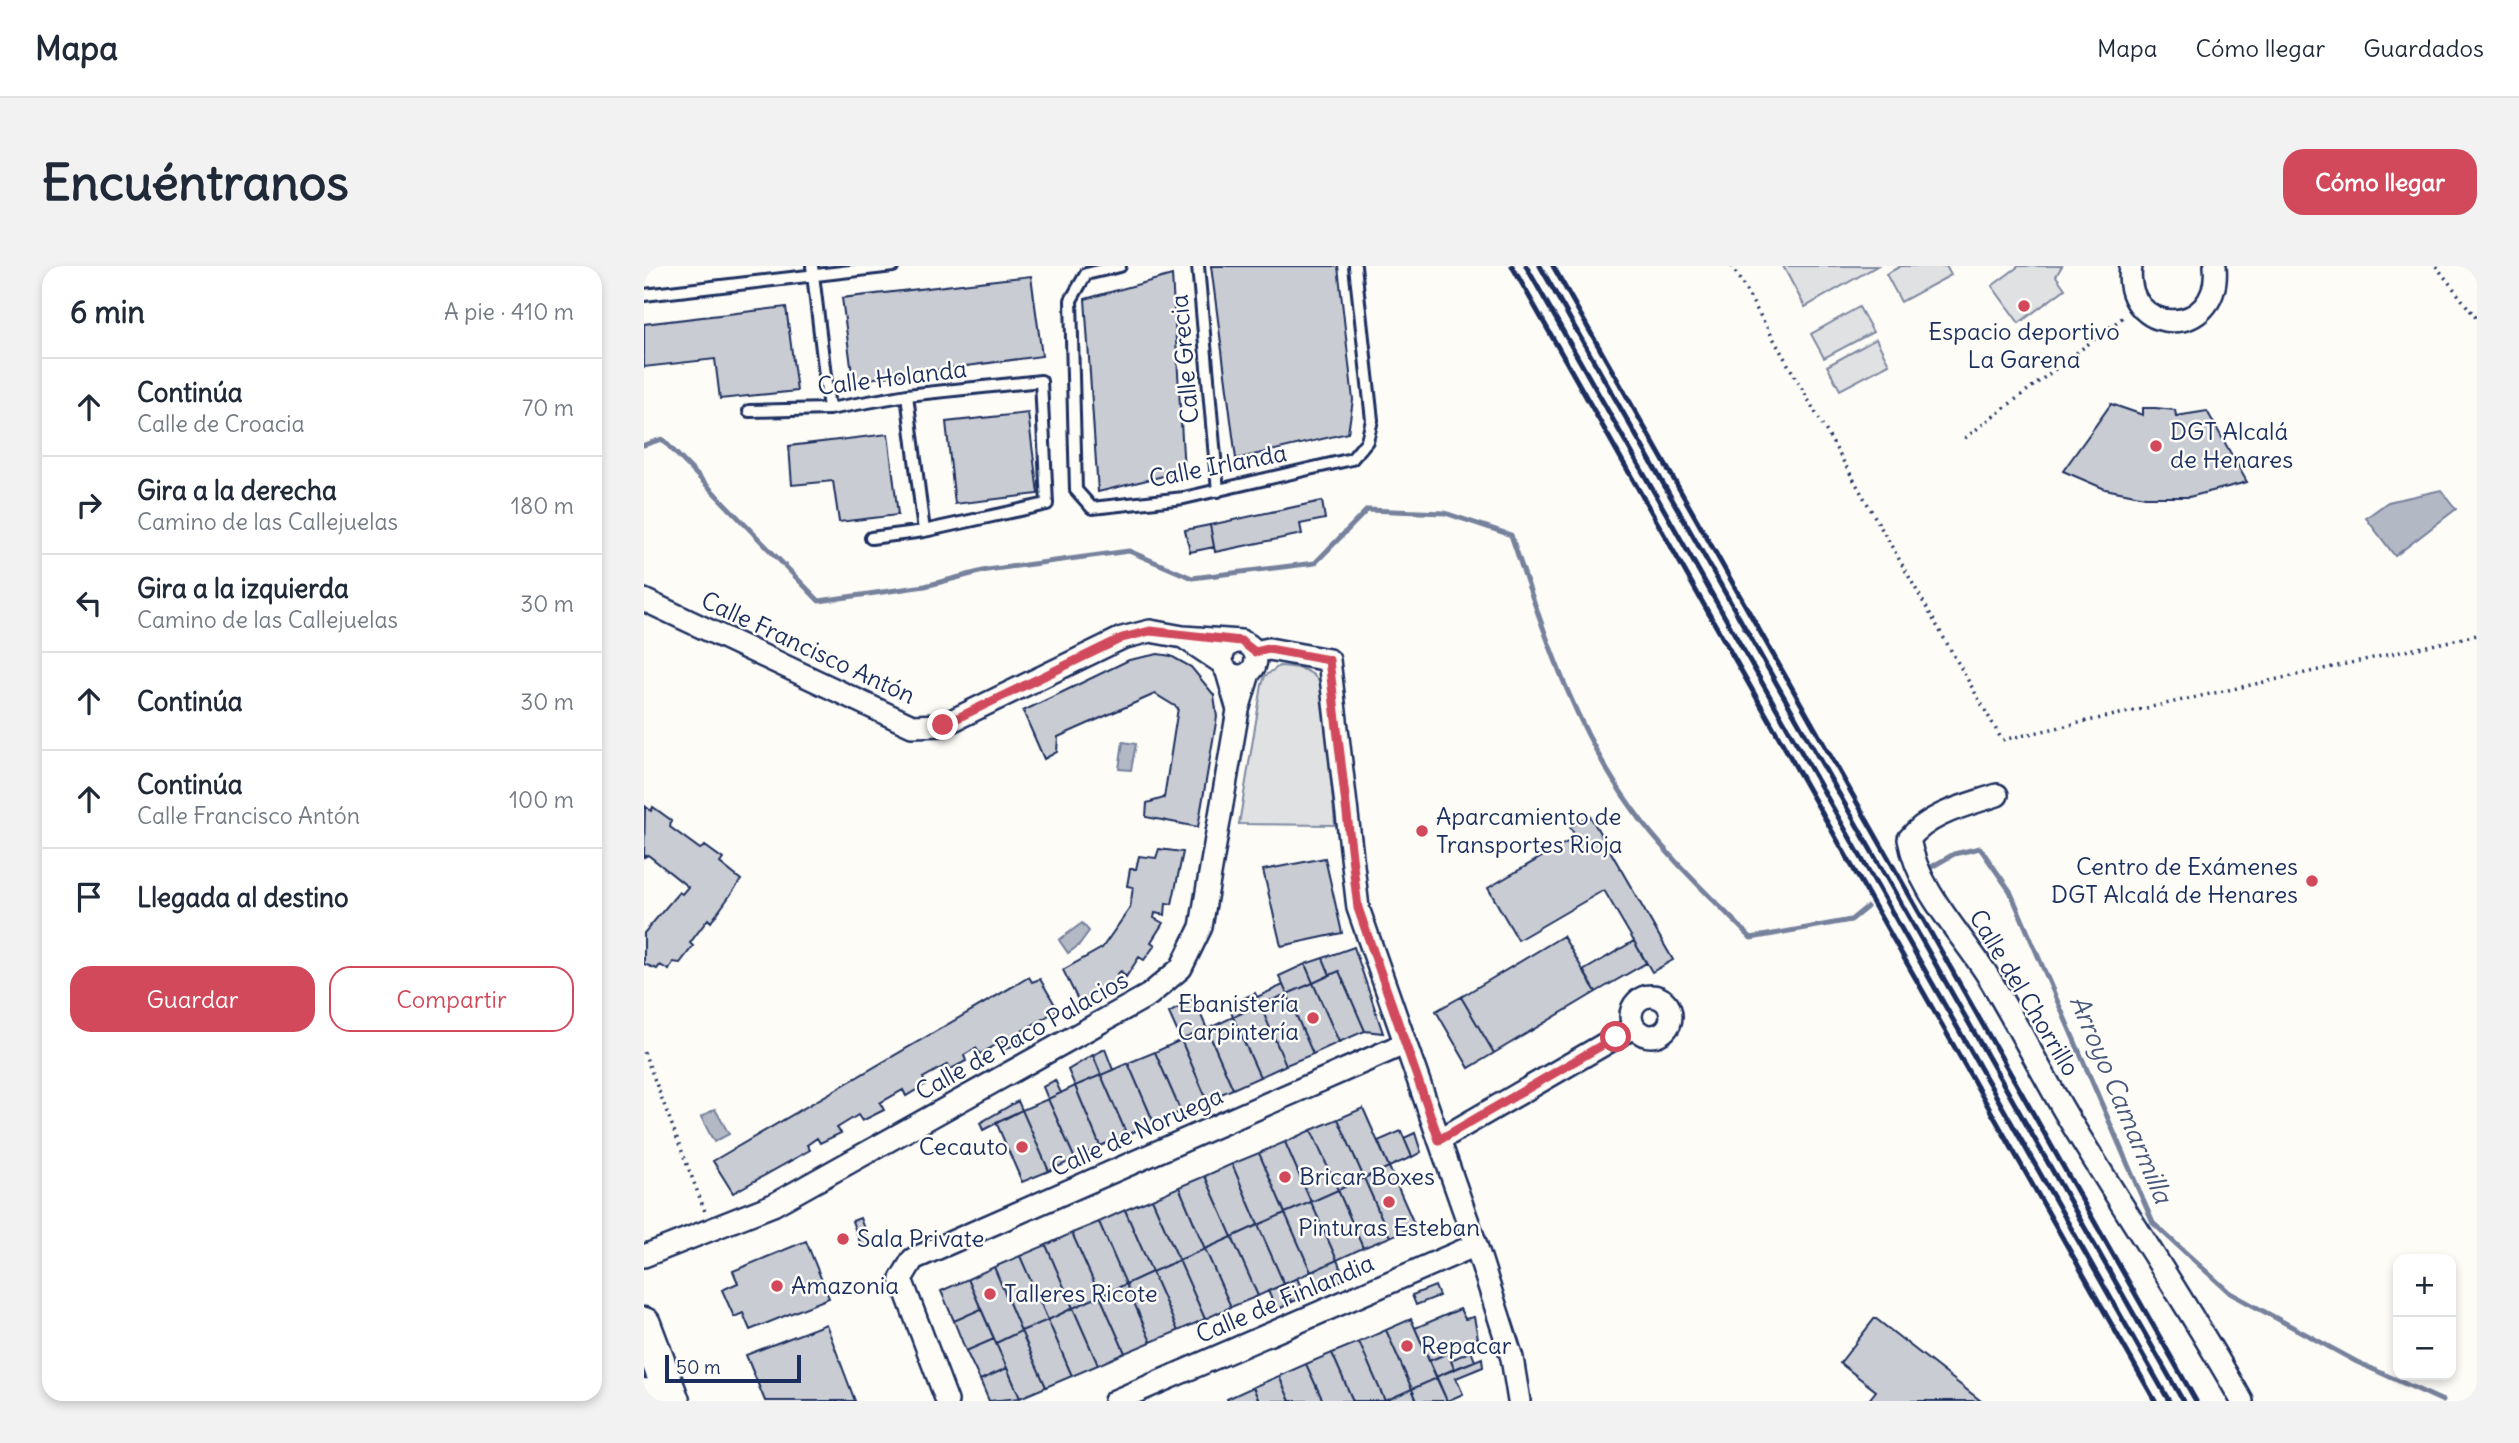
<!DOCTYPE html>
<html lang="es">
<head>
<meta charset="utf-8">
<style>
	body { margin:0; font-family:Delius,sans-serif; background:#f2f2f3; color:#1f2937 }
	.controls { position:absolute; right:21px; bottom:21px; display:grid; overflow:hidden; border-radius:14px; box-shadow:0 4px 10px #0003 }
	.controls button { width:63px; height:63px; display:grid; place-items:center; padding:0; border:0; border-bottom:2px solid #e0e1e3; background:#fff; color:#1f2937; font:35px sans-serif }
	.scale { position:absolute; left:21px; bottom:18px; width:136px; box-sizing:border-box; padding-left:7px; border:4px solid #1b2f5e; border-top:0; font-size:19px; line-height:24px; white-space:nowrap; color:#1b2f5e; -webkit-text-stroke:5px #fdfcf7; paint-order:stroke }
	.stop { position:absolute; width:21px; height:21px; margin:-16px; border:5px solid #d1495b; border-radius:50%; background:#fff }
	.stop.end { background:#d1495b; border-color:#fff; box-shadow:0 2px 7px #0008 }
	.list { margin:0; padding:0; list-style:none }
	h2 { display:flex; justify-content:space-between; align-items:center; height:91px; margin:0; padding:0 28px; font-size:30px }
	h2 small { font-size:23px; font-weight:400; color:#747a83 }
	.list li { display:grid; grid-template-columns:46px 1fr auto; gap:21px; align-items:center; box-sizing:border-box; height:98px; padding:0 28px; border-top:2px solid #e0e1e3 }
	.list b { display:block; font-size:26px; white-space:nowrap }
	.list p { margin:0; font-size:23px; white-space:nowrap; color:#747a83 }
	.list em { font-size:23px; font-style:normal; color:#747a83 }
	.actions { display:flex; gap:14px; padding:21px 28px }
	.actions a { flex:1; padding:16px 0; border:2px solid #d1495b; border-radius:21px; text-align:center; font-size:24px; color:#d1495b }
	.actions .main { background:#d1495b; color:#fff }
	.icon { flex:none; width:38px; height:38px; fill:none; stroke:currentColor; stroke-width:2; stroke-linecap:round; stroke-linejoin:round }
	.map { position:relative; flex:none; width:1833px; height:1135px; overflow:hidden; border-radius:21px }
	header { display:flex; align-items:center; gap:42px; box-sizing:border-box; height:98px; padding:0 35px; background:#fff; border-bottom:2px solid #e0e1e3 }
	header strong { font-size:33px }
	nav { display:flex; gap:38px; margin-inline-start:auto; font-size:24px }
	.intro { display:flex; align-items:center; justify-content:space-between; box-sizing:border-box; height:168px; padding:0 42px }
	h1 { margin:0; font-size:49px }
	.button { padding:18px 32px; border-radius:21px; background:#d1495b; color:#fff; font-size:24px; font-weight:700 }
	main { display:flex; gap:42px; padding:0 42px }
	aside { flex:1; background:#fff; border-radius:21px; box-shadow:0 4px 10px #0003 }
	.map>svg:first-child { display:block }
	.green { fill:#e0e1e3; stroke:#7e88a0; stroke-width:2 }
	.water { fill:#b3b8c5; stroke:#76819c; stroke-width:2 }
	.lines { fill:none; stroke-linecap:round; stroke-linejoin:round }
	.stream { stroke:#76819c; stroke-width:5 }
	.building { fill:#c9ccd3; stroke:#1b2f5e; stroke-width:2 }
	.service-casing { stroke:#1b2f5e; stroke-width:16 }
	.minor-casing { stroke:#1b2f5e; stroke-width:26 }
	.primary-casing { stroke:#1b2f5e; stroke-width:37 }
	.path { stroke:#1b2f5e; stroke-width:3.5; stroke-dasharray:2 5; stroke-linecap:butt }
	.service { stroke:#fdfcf7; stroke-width:10 }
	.minor { stroke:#fdfcf7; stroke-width:21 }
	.primary { stroke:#fdfcf7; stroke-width:32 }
	.rail { stroke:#1b2f5e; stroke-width:5 }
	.route { stroke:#d1495b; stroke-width:9 }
	.poi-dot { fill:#d1495b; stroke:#fdfcf7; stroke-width:2.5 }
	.labels { text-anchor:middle; stroke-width:5; stroke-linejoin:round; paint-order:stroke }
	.poi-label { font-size:24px; fill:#1b2f5e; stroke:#fdfcf7; text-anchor:start }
	.street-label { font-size:24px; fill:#1b2f5e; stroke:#fdfcf7 }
	.water-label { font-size:26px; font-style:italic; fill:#49587d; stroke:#fdfcf7 }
</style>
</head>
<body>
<header>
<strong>Mapa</strong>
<nav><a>Mapa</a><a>Cómo llegar</a><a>Guardados</a></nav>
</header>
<div class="intro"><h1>Encuéntranos</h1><a class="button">Cómo llegar</a></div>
<main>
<aside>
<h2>6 min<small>A pie · 410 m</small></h2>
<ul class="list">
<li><svg class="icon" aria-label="ahead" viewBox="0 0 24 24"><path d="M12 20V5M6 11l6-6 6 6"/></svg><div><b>Continúa</b><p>Calle de Croacia</p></div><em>70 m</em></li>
<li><svg class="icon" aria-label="right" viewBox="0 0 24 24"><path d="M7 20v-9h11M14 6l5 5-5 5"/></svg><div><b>Gira a la derecha</b><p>Camino de las Callejuelas</p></div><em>180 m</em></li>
<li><svg class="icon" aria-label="left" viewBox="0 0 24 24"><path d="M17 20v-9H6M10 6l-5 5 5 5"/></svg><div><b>Gira a la izquierda</b><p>Camino de las Callejuelas</p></div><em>30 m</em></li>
<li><svg class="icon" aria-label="ahead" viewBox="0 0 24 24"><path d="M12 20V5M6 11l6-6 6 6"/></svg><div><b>Continúa</b></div><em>30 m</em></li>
<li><svg class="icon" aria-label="ahead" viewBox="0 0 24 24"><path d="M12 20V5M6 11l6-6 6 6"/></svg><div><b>Continúa</b><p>Calle Francisco Antón</p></div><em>100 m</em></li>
<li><svg class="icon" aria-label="arrive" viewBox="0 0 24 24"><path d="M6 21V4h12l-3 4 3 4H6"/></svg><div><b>Llegada al destino</b></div></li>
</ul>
<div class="actions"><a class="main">Guardar</a><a>Compartir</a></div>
</aside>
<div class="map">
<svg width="1833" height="1135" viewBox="0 0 1833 1135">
	<rect width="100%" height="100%" fill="#fdfcf7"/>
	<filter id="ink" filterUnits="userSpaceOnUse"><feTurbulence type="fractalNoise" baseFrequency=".0143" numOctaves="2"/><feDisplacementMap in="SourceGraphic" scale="14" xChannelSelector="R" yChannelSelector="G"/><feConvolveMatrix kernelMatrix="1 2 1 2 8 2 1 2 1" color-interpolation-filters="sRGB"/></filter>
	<g filter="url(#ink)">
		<path class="green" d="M 1139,0 L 1233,0 L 1161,41 Z
			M 1257,0 L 1302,0 L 1307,9 L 1257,36 L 1242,8 Z
			M 1375,0 L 1418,0 L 1412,10 L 1421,23 L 1375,57 L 1348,20 Z
			M 1215,41 L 1229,66 L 1180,92 L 1167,68 Z
			M 1232,73 L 1245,98 L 1196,124 L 1183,100 Z
			M 635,400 C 655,401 671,403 679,423 L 691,559 L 595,558 L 618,419 L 621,410 Z"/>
		<path class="water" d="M 1797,224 L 1812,243 L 1751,290 L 1722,252 L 1744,236 Z
			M 479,476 L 492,478 L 487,504 L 475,503 Z
			M 438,657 L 445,665 L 434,680 L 424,687 L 415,674 Z
			M 71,843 L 85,868 L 70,876 L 57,851 Z"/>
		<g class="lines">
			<path class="stream" d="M 0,179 L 18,173 L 175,335 L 281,320 L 343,304 L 485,285 L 548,312 L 671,297 L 723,244 L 801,247 L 867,269 C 899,362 929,461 988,542 C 1021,589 1067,631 1107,672 L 1207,654 L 1223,641
				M 1284,603 L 1310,588 L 1336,582 L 1366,625 L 1509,957 L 1586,1027 L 1713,1096 L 1799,1135"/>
		</g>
		<path class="building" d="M 567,0 L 694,0 L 709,134 L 704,167 L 592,193 Z
			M 528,9 L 540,205 L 454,226 L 441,33 Z
			M 387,10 L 398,90 L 209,115 L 198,32 Z
			M 142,41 L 153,125 L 76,133 L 71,93 L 0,101 L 0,58 Z
			M 1467,138 L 1499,149 L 1499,142 L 1511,142 L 1531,144 L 1532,150 L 1563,145 L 1603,216 L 1545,231 L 1501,231 L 1461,223 L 1419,205 Z
			M 384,147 L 394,228 L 311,238 L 302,156 Z
			M 244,168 L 254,249 L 195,256 L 189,215 L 148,219 L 145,180 Z
			M 678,235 L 681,253 L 656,258 L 658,268 L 571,286 L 566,259 Z
			M 566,259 L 570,281 L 546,286 L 541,264 Z
			M 514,388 L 527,390 L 547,401 L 570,429 L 573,451 L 554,561 L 502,551 L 503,537 L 520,532 L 534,442 L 511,428 L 414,471 L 413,486 L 400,493 L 379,445 L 485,394 Z
			M 1,540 L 7,545 L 9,541 L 27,554 L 26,561 L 56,583 L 61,580 L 79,593 L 76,597 L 97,614 L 67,656 L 64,653 L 46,677 L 49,680 L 36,697 L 29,696 L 25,704 L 16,699 L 13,703 L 0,698 L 0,667 L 35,626 L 38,628 L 44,621 L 4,589 L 0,591 Z
			M 946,550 L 1029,694 L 1008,706 L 960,624 L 874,674 L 844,622 L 932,571 L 926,561 Z
			M 515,583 L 539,586 L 528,638 L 522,637 L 521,649 L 511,647 L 510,652 L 519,657 L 507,676 L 511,679 L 500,694 L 495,691 L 482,711 L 477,705 L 473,708 L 477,713 L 435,736 L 419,704 L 458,682 L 486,642 L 489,621 L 483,620 L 486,603 L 492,603 L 495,590 L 512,592 Z
			M 681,592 L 698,667 L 637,680 L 619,604 Z
			M 919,670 L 952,726 L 850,787 L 817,731 Z
			M 990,675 L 1002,697 L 952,726 L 939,705 Z
			M 710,681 L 739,767 L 721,765 L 695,705 L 686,709 L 679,692 Z
			M 679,692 L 686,709 L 669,717 L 661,698 Z
			M 661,698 L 669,717 L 643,728 L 635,710 Z
			M 695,705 L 721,765 L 695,776 L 669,717 Z
			M 385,711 L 388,716 L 396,713 L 414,744 L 371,769 L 376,776 L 362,783 L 357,776 L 336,788 L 332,782 L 320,789 L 322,795 L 307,803 L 304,798 L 279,812 L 282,818 L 262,830 L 259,824 L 236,837 L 240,844 L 218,855 L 214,849 L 193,862 L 197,867 L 176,877 L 173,872 L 163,879 L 166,884 L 89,927 L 69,895 Z
			M 669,717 L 695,776 L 669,788 L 643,728 Z
			M 639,719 L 643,728 L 616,739 L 613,731 Z
			M 611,727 L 616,739 L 589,751 L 584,739 Z
			M 643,728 L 669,788 L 642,799 L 616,739 Z
			M 817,731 L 850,787 L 825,802 L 792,745 Z
			M 550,733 L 563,763 L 537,774 L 525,747 Z
			M 616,739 L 642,799 L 616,811 L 589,751 Z
			M 589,751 L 616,811 L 589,823 L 563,763 Z
			M 563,763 L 589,823 L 563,834 L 537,774 Z
			M 537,774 L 563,834 L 537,846 L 511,786 Z
			M 461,783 L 469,804 L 457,809 L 449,789 Z
			M 511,786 L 537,846 L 510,857 L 484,797 Z
			M 449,789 L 457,809 L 431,820 L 424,804 Z
			M 484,797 L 510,857 L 483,869 L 457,809 Z
			M 457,809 L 483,869 L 456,880 L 431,820 Z
			M 411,814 L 417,827 L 404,833 L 399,821 Z
			M 431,820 L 456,880 L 431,893 L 404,833 Z
			M 404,833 L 431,893 L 405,905 L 378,844 Z
			M 374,835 L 378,844 L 339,864 L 336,857 Z
			M 719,842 L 745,901 L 720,912 L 694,853 Z
			M 378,844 L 405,905 L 378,916 L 352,856 Z
			M 694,853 L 720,912 L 694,924 L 667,864 Z
			M 667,864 L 694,924 L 667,936 L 641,876 Z
			M 757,865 L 768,891 L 745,901 L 734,875 Z
			M 771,867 L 777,886 L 768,891 L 760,872 Z
			M 641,876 L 667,936 L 641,947 L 615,887 Z
			M 615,887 L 641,947 L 614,959 L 588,898 Z
			M 588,898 L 614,959 L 588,971 L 561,910 Z
			M 745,901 L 771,960 L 746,971 L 720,912 Z
			M 561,910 L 588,971 L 561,983 L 535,921 Z
			M 720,912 L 746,971 L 719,982 L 694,924 Z
			M 535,921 L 561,983 L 535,994 L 508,933 Z
			M 694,924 L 719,982 L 693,994 L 667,936 Z
			M 508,933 L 535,994 L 508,1006 L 481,944 Z
			M 667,936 L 693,994 L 667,1006 L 641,947 Z
			M 481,944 L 508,1006 L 482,1018 L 455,956 Z
			M 641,947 L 667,1006 L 640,1018 L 614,959 Z
			M 216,952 L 226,979 L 218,981 L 208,955 Z
			M 455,956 L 482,1018 L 456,1030 L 428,967 Z
			M 614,959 L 640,1018 L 614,1030 L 588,971 Z
			M 428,967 L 456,1030 L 429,1042 L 402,979 Z
			M 588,971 L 614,1030 L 587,1041 L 561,983 Z
			M 162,975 L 185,1032 L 106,1064 L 99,1047 L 90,1051 L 78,1024 L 94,1017 L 89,1005 Z
			M 402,979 L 429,1042 L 404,1054 L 376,990 Z
			M 561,983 L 587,1041 L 561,1053 L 535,994 Z
			M 376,990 L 404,1054 L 377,1065 L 350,1001 Z
			M 535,994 L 561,1053 L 534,1065 L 508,1006 Z
			M 693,994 L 701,1013 L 675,1024 L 667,1006 Z
			M 350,1001 L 377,1065 L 352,1077 L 324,1013 Z
			M 508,1006 L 534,1065 L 507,1076 L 482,1018 Z
			M 653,1012 L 661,1031 L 648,1036 L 640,1018 Z
			M 324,1013 L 337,1043 L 310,1055 L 297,1025 Z
			M 482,1018 L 507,1076 L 481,1087 L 456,1030 Z
			M 640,1018 L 648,1036 L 633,1044 L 624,1025 Z
			M 791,1020 L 795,1030 L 772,1039 L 768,1029 Z
			M 456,1030 L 481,1087 L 454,1099 L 429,1042 Z
			M 429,1042 L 454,1099 L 428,1110 L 404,1054 Z
			M 337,1043 L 350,1073 L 322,1085 L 310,1055 Z
			M 816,1043 L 821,1053 L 830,1051 L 834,1072 L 798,1081 L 801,1088 L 785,1095 L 771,1062 Z
			M 1231,1052 L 1337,1135 L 1224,1135 L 1232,1125 L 1196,1097 Z
			M 767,1053 L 793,1112 L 768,1123 L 742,1064 Z
			M 404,1054 L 428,1110 L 402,1121 L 377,1065 Z
			M 182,1058 L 211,1135 L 121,1135 L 102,1089 Z
			M 742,1064 L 768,1123 L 741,1135 L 715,1076 Z
			M 377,1065 L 402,1121 L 376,1132 L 352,1077 Z
			M 350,1073 L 363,1102 L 336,1114 L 322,1085 Z
			M 715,1076 L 741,1135 L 709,1135 L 688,1087 Z
			M 827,1085 L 831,1095 L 810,1103 L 807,1094 Z
			M 688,1087 L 709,1135 L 679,1135 L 662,1098 Z
			M 804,1087 L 810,1103 L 792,1111 L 785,1095 Z
			M 838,1092 L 839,1101 L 812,1112 L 819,1128 L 803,1135 L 792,1111 Z
			M 662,1098 L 679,1135 L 646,1135 L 635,1110 Z
			M 363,1102 L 376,1132 L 345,1135 L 336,1114 Z
			M 635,1110 L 646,1135 L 615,1135 L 609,1121 Z
			M 793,1112 L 803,1135 L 773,1135 L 768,1123 Z
			M 609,1121 L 615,1135 L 584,1135 L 583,1133 Z
			M 768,1123 L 773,1135 L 741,1135 Z"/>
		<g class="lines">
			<g class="service-casing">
				<path id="service" d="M 168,0 L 185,143
					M 476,0 L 442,8 L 427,34 L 432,224 L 448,242 L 540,232 L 708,193 L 723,175 L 728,154 L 711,0
					M 554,0 L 574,225
					M 0,29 L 249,0
					M 263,129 L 280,265
					M 105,145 L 185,143 L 263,129 L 397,115 L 403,238 L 280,265 L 227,272"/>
			</g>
			<g class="minor-casing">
				<path id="minor" d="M 1487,0 C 1477,71 1578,75 1571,0
					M 0,334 L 268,460 L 299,459 L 478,372 L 506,365 L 539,371
					M578 393a17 17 0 1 1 34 0a17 17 0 1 1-34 0Z
					M 611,386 L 625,383 L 685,394 L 714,642 L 832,979 L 868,1092 L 875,1135
					M 578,397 L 539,371 L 597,375
					M 583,406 L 594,444 L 605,407
					M 1353,529 C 1324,539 1285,547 1265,573 C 1275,628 1319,668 1347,715 C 1376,763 1401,814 1431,863 C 1486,954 1546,1042 1598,1135
					M987 750a20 20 0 1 1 40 0a20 20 0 1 1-40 0Z
					M 795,874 L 990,761
					M 0,990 L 129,939 L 505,729 L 537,702 L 557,661 L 594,444
					M 303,1135 L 257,1013 L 269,993 L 760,778
					M 471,1135 L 832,979"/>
			</g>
			<g class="primary-casing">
				<path id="primary" d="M 0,1058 L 29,1135
					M 0,1129 L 2,1135"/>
			</g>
			<path class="path" d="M 1088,0 L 1358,474 L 1833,369
				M 1792,0 L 1833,53
				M 1321,172 L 1482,49
				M 0,786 L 62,948"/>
			<use href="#service" class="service"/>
			<use href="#minor" class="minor"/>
			<use href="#primary" class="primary"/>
			<path class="rail" d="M 868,0 L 1511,1135
				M 882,0 L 1525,1135
				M 896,0 L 1539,1135
				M 909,0 L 1552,1135"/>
		</g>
	</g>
	<g class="lines" filter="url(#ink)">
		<path class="route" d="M 299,459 L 478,372 L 506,365 L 597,375 L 611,386 L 625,383 L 685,394 L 714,642 L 795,874 L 972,771"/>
	</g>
	<g class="poi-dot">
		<circle cx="1380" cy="40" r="7"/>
		<circle cx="1512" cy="180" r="7"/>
		<circle cx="778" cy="565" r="7"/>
		<circle cx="1668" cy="615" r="7"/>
		<circle cx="669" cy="752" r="7"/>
		<circle cx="378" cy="881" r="7"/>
		<circle cx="641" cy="911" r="7"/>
		<circle cx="745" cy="936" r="7"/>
		<circle cx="199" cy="973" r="7"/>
		<circle cx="133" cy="1020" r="7"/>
		<circle cx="346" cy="1028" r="7"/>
		<circle cx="763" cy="1080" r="7"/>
	</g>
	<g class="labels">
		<g class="poi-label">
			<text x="1380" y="74" text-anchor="middle">Espacio deportivo<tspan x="1380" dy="28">La Garena</tspan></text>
			<text x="1526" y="174">DGT Alcalá<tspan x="1526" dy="28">de Henares</tspan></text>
			<text x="792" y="559">Aparcamiento de<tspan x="792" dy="28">Transportes Rioja</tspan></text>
			<text x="1654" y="609" text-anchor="end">Centro de Exámenes<tspan x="1654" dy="28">DGT Alcalá de Henares</tspan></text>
			<text x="655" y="746" text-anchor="end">Ebanistería<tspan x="655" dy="28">Carpintería</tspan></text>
			<text x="364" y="889" text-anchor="end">Cecauto</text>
			<text x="655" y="919">Bricar Boxes</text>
			<text x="745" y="970" text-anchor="middle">Pinturas Esteban</text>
			<text x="213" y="981">Sala Private</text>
			<text x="147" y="1028">Amazonia</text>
			<text x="360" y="1036">Talleres Ricote</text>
			<text x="777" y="1088">Repacar</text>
		</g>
		<g class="street-label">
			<text transform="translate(541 93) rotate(-95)" y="8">Calle Grecia</text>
			<text transform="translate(248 112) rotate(-7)" y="8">Calle Holanda</text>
			<text transform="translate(574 200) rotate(-11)" y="8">Calle Irlanda</text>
			<text transform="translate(164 382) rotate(25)" y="8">Calle Francisco Antón</text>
			<text transform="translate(1380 727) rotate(59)" y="8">Calle del Chorrillo</text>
			<text transform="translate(378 770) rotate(-29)" y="8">Calle de Paco Palacios</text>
			<text transform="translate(493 866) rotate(-24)" y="8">Calle de Noruega</text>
			<text transform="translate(641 1033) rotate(-23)" y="8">Calle de Finlandia</text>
		</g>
		<g class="water-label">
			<text transform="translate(1477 833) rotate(67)" y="9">Arroyo Camarmilla</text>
		</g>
	</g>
</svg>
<div class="controls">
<button>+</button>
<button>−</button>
</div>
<div class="scale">50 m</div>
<div class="stop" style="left:972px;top:771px"></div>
<div class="stop end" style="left:299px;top:459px"></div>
</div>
</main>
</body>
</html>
